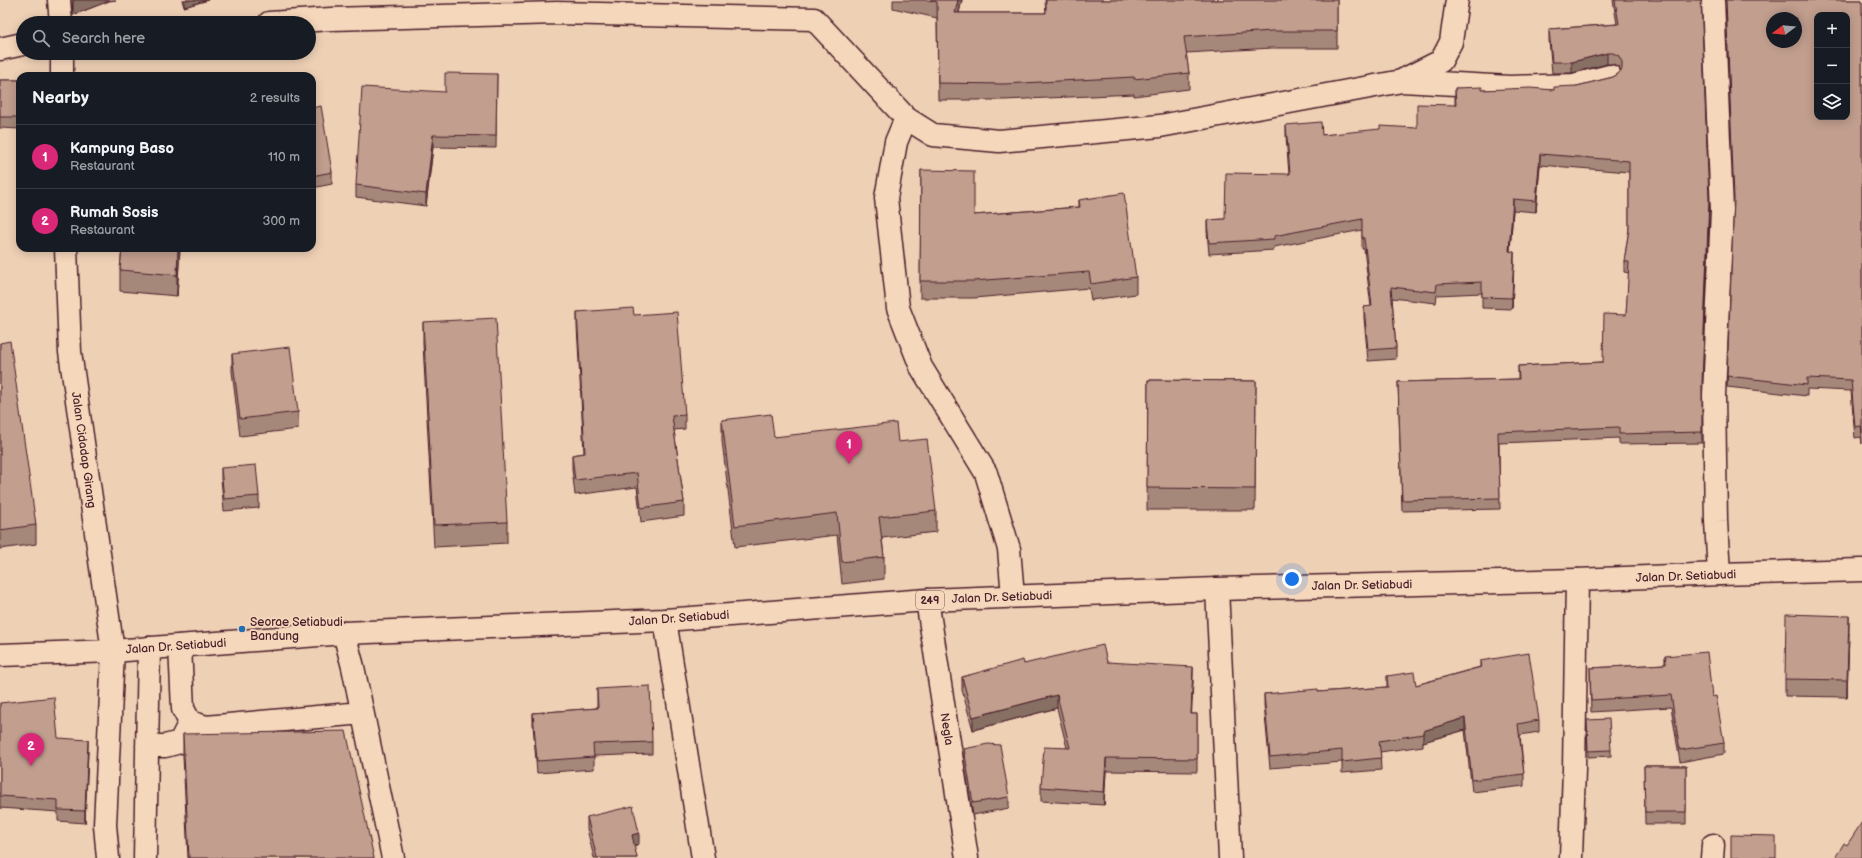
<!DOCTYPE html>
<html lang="en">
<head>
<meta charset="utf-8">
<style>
	body { margin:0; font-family:"Balsamiq Sans",sans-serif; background:#242831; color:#f1f3f6 }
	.controls { position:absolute; right:12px; top:12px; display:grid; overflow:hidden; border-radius:8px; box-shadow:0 2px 10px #0003 }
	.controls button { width:36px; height:36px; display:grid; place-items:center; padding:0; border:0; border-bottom:1px solid #363941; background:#171b24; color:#f1f3f6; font:20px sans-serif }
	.compass { position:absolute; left:1766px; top:12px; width:36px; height:36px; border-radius:50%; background:#171b24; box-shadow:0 2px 10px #0003; rotate:254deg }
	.you { position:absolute; left:1292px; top:579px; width:14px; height:14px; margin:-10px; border:3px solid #fff; border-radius:50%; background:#1a73e8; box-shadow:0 0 0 6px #1a73e833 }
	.badge { display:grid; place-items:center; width:26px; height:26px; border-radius:50%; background:#db2777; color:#fff; font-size:13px; font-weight:700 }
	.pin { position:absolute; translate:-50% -33px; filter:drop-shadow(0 1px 2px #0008) }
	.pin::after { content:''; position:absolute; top:21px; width:14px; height:12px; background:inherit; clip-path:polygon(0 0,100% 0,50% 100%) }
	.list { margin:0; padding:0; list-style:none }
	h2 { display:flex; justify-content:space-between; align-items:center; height:52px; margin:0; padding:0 16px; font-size:17px }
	h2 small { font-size:13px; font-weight:400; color:#9ea1a6 }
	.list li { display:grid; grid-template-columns:26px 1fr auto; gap:12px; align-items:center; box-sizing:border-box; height:64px; padding:0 16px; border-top:1px solid #363941 }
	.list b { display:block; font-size:15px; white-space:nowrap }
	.list p { margin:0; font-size:13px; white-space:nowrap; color:#9ea1a6 }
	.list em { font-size:13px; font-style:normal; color:#9ea1a6 }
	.icon { flex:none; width:22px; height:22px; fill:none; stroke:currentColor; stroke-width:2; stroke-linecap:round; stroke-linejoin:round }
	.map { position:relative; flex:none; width:1862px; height:858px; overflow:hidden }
	.search { position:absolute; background:#171b24; box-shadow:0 2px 10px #0003; left:16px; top:16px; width:300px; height:44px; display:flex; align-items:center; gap:10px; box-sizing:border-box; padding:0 14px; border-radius:22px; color:#9ea1a6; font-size:15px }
	.panel { position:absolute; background:#171b24; box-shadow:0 2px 10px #0003; left:16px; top:72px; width:300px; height:180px; border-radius:12px }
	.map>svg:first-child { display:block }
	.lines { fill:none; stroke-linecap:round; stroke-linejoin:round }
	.minor-casing { stroke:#4a1f2b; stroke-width:25 }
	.major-casing { stroke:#4a1f2b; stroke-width:25 }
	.minor { stroke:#f5d7bb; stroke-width:22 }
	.major { stroke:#f5d7bb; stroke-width:22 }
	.wall { fill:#a6887a; stroke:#4a1f2b }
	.shaded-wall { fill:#876f63; stroke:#4a1f2b }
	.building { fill:#c19e8e; stroke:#4a1f2b; fill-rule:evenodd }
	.poi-dot { fill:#1f6fb2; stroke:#f5d7bb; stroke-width:1.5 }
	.labels { text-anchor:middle; stroke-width:3.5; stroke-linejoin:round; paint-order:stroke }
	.shield { fill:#f5d7bb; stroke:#7d5656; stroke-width:1 }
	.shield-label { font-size:11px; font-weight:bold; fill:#4a1f2b }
	.street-label { font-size:12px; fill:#4a1f2b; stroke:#f5d7bb }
	.poi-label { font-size:12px; fill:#4a1f2b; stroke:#f5d7bb; text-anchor:start }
</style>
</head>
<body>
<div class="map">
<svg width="1862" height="858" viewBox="0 0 1862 858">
	<rect width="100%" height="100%" fill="#eed0b5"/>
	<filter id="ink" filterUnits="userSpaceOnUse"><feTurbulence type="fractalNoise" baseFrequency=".025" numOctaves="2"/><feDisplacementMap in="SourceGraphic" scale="8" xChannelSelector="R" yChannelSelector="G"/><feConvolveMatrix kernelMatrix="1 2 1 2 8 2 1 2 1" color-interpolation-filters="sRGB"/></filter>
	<g filter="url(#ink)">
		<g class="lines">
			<g class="minor-casing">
				<path id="minor" d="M 59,0 L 61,23
					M 1713,0 L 1722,210 L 1714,395 L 1716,521 L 1719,574
					M 269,23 L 331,19 L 557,13 L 814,19 L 906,118 L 933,135 L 999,141 L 1160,126 L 1402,81 L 1510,87 L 1574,85 L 1610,76
					M 0,49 L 23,44
					M 62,53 L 62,76
					M 1403,80 L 1441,61 L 1451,42 L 1457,0
					M 906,118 L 896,142 L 886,198 L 898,308 L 921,367 L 986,473 L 1009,549 L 1013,596
					M 66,248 L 70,352 L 113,651 L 105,825 L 108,858
					M 1217,589 L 1230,858
					M 927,600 L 967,858
					M 665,620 L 703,858
					M 344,633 L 353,667 L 393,858
					M 180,646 L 183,709 L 190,722 L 206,727 L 362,713
					M 147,746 L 165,746 L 180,742 L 190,722
					M 145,858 L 149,648
					M 1571,858 L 1574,769 L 1577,580
					M 1712,858 L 1713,845"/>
			</g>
			<g class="major-casing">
				<path id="major" d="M 0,655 L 113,651 L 344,633 L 665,620 L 927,600 L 1217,589 L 1577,580 L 1719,574 L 1862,570"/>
			</g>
			<use href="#minor" class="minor"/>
			<use href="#major" class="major"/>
		</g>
		<path class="wall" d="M 72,0 L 116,0 L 109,1 L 73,15 Z
			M 182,0 L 208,0 L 184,7 Z
			M 893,0 L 962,0 L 959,13 L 1046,13 L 1045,0 L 1337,0 L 1337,48 L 1272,48 L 1186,53 L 1189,73 L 1189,89 L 1134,96 L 1134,94 L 1004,100 L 938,100 L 937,18 L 893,8 Z
			M 1613,0 L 1701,0 L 1709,210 L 1702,392 L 1702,443 L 1619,444 L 1619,438 L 1499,443 L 1500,509 L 1402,511 L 1398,382 L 1518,379 L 1518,366 L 1603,362 L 1626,315 L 1629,273 L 1624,272 L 1624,262 L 1629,229 L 1629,172 L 1540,165 L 1536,212 L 1513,210 L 1510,251 L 1514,262 L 1512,309 L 1482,308 L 1482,293 L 1437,295 L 1436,303 L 1392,298 L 1396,348 L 1396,359 L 1368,361 L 1364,318 L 1364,307 L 1371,307 L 1364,249 L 1362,249 L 1362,230 L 1274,247 L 1274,250 L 1209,254 L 1207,231 L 1207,220 L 1225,219 L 1289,174 L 1286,136 L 1286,125 L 1322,135 L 1417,128 L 1455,105 L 1455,88 L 1482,90 L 1554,90 L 1577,86 L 1613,77 L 1618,74 L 1621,71 L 1619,67 L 1613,64 L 1607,64 L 1572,73 L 1552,73 L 1549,40 L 1549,29 L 1617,24 Z
			M 1726,0 L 1862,0 L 1862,444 L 1861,437 L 1855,438 L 1851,391 L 1807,389 L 1807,396 L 1727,387 L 1734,204 Z
			M 497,74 L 496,148 L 433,147 L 426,206 L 356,197 L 356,185 L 445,92 Z
			M 0,80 L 20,80 L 20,129 L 0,128 Z
			M 312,108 L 332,172 L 332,184 L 312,188 Z
			M 921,170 L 974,215 L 1079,207 L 1079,200 L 1136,277 L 1136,294 L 1091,300 L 1089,288 L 974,298 L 920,298 Z
			M 122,248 L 180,248 L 177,296 L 120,291 L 120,270 Z
			M 577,312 L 634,315 L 685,415 L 685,429 L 674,430 L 684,502 L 684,516 L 641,522 L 637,487 L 575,495 L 572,469 L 572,455 L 584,453 L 577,326 Z
			M 423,322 L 507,522 L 507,543 L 434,547 L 423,344 Z
			M 0,343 L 36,525 L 36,544 L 0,549 Z
			M 232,354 L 298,412 L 298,429 L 240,436 L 232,371 Z
			M 1148,380 L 1256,381 L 1255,510 L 1147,510 Z
			M 722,420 L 774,437 L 898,442 L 936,511 L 936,532 L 882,538 L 884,557 L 884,579 L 842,584 L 837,535 L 735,547 L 722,441 Z
			M 221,468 L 259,496 L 259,508 L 224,511 L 221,479 Z
			M 1849,633 L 1847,697 L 1785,696 L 1785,679 Z
			M 1665,656 L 1712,697 L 1724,743 L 1724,754 L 1680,762 L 1671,707 L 1591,712 L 1590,680 L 1590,668 L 1665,664 Z
			M 1480,661 L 1539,720 L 1539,732 L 1520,735 L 1524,774 L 1524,786 L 1472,792 L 1465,730 L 1423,742 L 1423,746 L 1380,752 L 1381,770 L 1342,773 L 1342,762 L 1270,768 L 1264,705 L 1264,694 L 1318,692 L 1387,687 L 1387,676 L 1416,685 L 1480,667 Z
			M 1107,662 L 1193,680 L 1191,714 L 1197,714 L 1197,772 L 1106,771 L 1104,805 L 1041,801 L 1041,787 L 1067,748 L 1057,708 L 973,730 L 962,690 L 962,677 L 1024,664 Z
			M 597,689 L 652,742 L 652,754 L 594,756 L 594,769 L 537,773 L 533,725 L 533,713 L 597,708 Z
			M 0,703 L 58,738 L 88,751 L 85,823 L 58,821 L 58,812 L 0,808 Z
			M 1587,720 L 1611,750 L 1611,756 L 1588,757 Z
			M 183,734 L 374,858 L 188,858 L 183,756 Z
			M 964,749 L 1009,797 L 1009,808 L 973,815 L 964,760 Z
			M 1644,766 L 1686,766 L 1686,824 L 1645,824 Z
			M 587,817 L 639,844 L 634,846 L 637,858 L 594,858 L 587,829 Z"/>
		<path class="shaded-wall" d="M 75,0 L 109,0 L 109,1 L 73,15 L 73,1 Z
			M 184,0 L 208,0 L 184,7 Z
			M 958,0 L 962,0 L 955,29 L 955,13 Z
			M 1607,53 L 1607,64 L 1572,73 L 1572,62 Z
			M 433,135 L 433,147 L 426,206 L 426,194 Z
			M 1540,154 L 1540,165 L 1536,212 L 1536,201 Z
			M 1513,199 L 1513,210 L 1509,262 L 1509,251 Z
			M 1709,199 L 1709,210 L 1702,394 L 1702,384 Z
			M 178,248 L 180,248 L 177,296 L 177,275 Z
			M 1514,252 L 1514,262 L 1512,309 L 1512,298 Z
			M 1849,616 L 1849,633 L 1847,697 L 1847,680 Z
			M 1193,667 L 1193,680 L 1191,727 L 1191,714 Z
			M 1057,695 L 1057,708 L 973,730 L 973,717 Z
			M 1465,718 L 1465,730 L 1423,742 L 1423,731 Z
			M 88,740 L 88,751 L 85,823 L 85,811 Z
			M 1106,758 L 1106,771 L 1104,805 L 1104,792 Z
			M 639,833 L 639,844 L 632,846 L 632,835 Z"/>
		<path class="building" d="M 930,0 L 958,0 L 955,13 L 1046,13 L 1046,0 L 1337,0 L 1337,31 L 1272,31 L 1184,37 L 1189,73 L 1134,79 L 1134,77 L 1004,84 L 938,83 L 937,2 Z
			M 1615,0 L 1701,0 L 1709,199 L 1702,384 L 1702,432 L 1619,434 L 1619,427 L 1498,432 L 1500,498 L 1402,500 L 1398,382 L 1519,379 L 1518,366 L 1603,362 L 1604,314 L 1626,315 L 1629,262 L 1624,262 L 1629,229 L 1629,161 L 1540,154 L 1536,201 L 1513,199 L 1509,251 L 1514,252 L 1512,298 L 1482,297 L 1482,282 L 1437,284 L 1436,292 L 1391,287 L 1396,348 L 1368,350 L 1364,307 L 1372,306 L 1364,238 L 1362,238 L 1362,219 L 1274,236 L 1274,239 L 1209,243 L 1207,220 L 1225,219 L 1226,173 L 1290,174 L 1286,125 L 1321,122 L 1322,135 L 1380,129 L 1380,126 L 1417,128 L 1417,104 L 1456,105 L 1455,88 L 1482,87 L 1482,90 L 1530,88 L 1554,90 L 1554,87 L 1577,86 L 1613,77 L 1618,74 L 1622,69 L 1622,62 L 1619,56 L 1613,53 L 1607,53 L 1572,62 L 1552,62 L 1549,29 L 1619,24 Z
			M 1726,0 L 1862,0 L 1862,433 L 1861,426 L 1855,427 L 1851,380 L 1807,378 L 1807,385 L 1727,376 L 1734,199 ZM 1817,15 L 1847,15 L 1847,117 L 1817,117 ZM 1772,18 L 1796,18 L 1796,42 L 1772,42 Z
			M 445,73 L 497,74 L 496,136 L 433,135 L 426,194 L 356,185 L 362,87 L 445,92 Z
			M 0,80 L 20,80 L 20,117 L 0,117 Z
			M 321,106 L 332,172 L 312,176 L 312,108 Z
			M 921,170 L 974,171 L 974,215 L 1080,207 L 1079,200 L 1124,193 L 1136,277 L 1091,284 L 1089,272 L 974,281 L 920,281 Z
			M 122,248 L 178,248 L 177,275 L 120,270 Z
			M 633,308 L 634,315 L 677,312 L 685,415 L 672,416 L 684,502 L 641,508 L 637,473 L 575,480 L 572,455 L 585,453 L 577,312 Z
			M 496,318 L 507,522 L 434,525 L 423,322 Z
			M 10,341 L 36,525 L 0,530 L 0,343 Z
			M 290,347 L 298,412 L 240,419 L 232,354 Z
			M 1148,380 L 1256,381 L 1255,489 L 1147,488 Z
			M 771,414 L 774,437 L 896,423 L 898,442 L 927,439 L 936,511 L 879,517 L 884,557 L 842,562 L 837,513 L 735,526 L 722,420 Z
			M 256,465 L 259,496 L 224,499 L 221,468 Z
			M 1786,614 L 1849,616 L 1847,680 L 1785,679 Z
			M 1103,645 L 1107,662 L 1193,667 L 1191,714 L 1197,714 L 1197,759 L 1106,758 L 1104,792 L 1041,787 L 1044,747 L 1070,748 L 1057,695 L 973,717 L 962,677 L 1023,660 L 1024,664 Z
			M 1707,652 L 1712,697 L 1716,696 L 1724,743 L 1680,750 L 1671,695 L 1591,700 L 1590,668 L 1666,664 L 1665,656 Z
			M 1529,653 L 1539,720 L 1518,724 L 1524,774 L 1472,780 L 1465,718 L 1423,731 L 1423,734 L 1379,741 L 1381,758 L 1342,762 L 1342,750 L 1270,757 L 1264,694 L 1318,689 L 1318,692 L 1388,687 L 1387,676 L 1414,672 L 1416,685 L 1481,667 L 1480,661 Z
			M 650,686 L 652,742 L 593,744 L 594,757 L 537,761 L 533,713 L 598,708 L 597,689 Z
			M 54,697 L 58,738 L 88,740 L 85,811 L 58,810 L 58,800 L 0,796 L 0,703 Z
			M 1609,719 L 1611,750 L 1588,751 L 1587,720 Z
			M 346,731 L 374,858 L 189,858 L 183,734 Z
			M 988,744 L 1000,745 L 1009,797 L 973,803 L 964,749 Z
			M 1644,766 L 1686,766 L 1686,812 L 1645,812 Z
			M 633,806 L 639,833 L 632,835 L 637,858 L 597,858 L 587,817 Z
			M 1862,822 L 1862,858 L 1835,858 L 1844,843 L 1847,845 Z
			M 1731,835 L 1776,836 L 1776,858 L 1731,858 Z"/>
	</g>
	<circle class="poi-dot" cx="242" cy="629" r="4"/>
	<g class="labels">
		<rect class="shield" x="916" y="591" width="28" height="18" rx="3"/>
		<g class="shield-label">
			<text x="930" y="604">249</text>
		</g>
		<g class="street-label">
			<text transform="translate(84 450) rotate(82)" y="4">Jalan Cidadap Girang</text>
			<text transform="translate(1686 576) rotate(-2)" y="4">Jalan Dr. Setiabudi</text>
			<text transform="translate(1362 585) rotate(-1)" y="4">Jalan Dr. Setiabudi</text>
			<text transform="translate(1002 597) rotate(-2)" y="4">Jalan Dr. Setiabudi</text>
			<text transform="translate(679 618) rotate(-4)" y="4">Jalan Dr. Setiabudi</text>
			<text transform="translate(176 646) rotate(-4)" y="4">Jalan Dr. Setiabudi</text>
			<text transform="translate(947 729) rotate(81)" y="4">Negla</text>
		</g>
		<g class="poi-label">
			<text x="250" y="626">Seorae Setiabudi<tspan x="250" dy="14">Bandung</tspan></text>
		</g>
	</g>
</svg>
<div class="controls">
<button>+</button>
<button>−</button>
<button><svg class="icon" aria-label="layers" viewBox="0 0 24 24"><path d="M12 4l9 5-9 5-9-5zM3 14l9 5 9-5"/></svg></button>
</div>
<svg class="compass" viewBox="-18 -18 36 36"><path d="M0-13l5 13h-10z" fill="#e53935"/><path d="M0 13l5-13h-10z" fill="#9ea1a6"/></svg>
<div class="you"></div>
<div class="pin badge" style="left:849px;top:464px">1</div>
<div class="pin badge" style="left:31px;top:766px">2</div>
<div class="search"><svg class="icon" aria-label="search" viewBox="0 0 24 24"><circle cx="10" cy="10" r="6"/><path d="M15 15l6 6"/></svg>Search here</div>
<section class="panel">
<h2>Nearby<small>2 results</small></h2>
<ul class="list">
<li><span class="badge">1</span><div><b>Kampung Baso</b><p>Restaurant</p></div><em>110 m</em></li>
<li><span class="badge">2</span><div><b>Rumah Sosis</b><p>Restaurant</p></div><em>300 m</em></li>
</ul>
</section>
</div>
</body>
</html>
